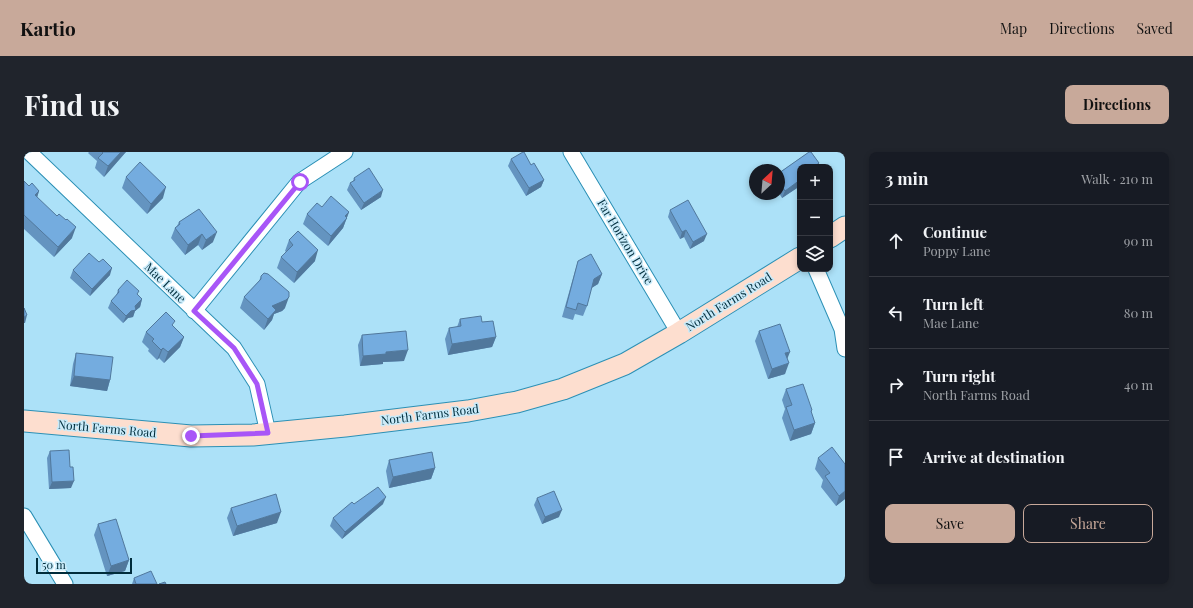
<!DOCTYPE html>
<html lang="en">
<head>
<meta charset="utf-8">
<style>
	body { margin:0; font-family:"Playfair Display",serif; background:#20242c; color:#f1f3f6 }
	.controls { position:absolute; right:12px; top:12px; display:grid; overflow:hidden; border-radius:8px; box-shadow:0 2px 6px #0003 }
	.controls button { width:36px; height:36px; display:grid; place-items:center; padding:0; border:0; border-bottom:1px solid #363941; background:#171b24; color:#f1f3f6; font:20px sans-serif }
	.compass { position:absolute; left:725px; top:12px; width:36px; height:36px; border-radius:50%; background:#171b24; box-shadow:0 2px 6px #0003; rotate:26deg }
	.scale { position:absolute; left:12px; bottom:10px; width:96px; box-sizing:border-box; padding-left:4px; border:2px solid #012c3b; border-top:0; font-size:11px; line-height:14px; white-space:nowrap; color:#012c3b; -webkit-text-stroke:3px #c9ebfa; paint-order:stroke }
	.stop { position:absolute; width:12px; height:12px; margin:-9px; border:3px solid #a855f7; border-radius:50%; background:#fff }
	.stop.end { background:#a855f7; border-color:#fff; box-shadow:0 1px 4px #0008 }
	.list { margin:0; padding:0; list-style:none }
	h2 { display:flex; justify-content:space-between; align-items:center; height:52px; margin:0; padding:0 16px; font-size:17px }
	h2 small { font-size:13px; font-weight:400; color:#9ea1a6 }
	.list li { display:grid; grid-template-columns:26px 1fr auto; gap:12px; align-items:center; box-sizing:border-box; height:72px; padding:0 16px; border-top:1px solid #363941 }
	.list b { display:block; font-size:15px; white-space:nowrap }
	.list p { margin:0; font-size:13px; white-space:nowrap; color:#9ea1a6 }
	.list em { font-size:13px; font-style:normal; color:#9ea1a6 }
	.actions { display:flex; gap:8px; padding:12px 16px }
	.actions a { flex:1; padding:9px 0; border:1px solid #c8a99a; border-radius:8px; text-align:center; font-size:14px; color:#c8a99a }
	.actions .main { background:#c8a99a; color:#111 }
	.icon { flex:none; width:22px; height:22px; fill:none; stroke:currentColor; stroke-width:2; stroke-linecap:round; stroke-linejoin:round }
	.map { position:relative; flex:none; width:821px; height:432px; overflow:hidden; border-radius:8px }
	header { display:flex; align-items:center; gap:24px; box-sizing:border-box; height:56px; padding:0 20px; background:#c8a99a; color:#111 }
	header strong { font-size:19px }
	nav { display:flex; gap:22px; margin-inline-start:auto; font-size:14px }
	.intro { display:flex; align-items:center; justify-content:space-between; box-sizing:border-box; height:96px; padding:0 24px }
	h1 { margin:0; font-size:28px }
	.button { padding:10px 18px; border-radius:8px; background:#c8a99a; color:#111; font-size:14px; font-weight:700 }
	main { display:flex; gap:24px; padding:0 24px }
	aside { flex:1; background:#171b24; border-radius:8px; box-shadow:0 2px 6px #0003 }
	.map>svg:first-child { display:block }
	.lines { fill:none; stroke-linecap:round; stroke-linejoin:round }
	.minor-casing { stroke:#2c90b5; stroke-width:17 }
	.secondary-casing { stroke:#2c90b5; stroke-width:23 }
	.minor { stroke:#fff; stroke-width:15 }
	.secondary { stroke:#fddecf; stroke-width:21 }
	.wall { fill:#6494c0 }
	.shaded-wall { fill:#51789c }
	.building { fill:#74acdf; stroke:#51789c }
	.route { stroke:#a855f7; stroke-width:5 }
	.labels { text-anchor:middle; stroke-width:3; stroke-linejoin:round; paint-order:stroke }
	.street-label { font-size:12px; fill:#012c3b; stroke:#c9ebfa }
</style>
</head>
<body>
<header>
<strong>Kartio</strong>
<nav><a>Map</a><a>Directions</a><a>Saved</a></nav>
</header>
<div class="intro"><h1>Find us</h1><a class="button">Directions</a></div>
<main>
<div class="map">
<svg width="821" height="432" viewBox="0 0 821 432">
	<rect width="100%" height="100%" fill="#ace1f8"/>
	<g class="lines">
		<g class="minor-casing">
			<path id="minor" d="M 5,0 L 210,196 L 233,232 L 244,281
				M 547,0 L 655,181
				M 792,117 L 818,177 L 821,197
				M 170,159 L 275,30 L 321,0
				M 0,364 L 41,432"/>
		</g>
		<g class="secondary-casing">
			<path id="secondary" d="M 806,85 L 821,75
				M 0,269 L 167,284 L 229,283 L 321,274 L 444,259 L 493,250 L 539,237 L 601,212 L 655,181 L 776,106"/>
		</g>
		<use href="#minor" class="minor"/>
		<use href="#secondary" class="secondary"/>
	</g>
	<path class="wall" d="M 65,0 L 102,0 L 101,1 L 80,25 L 71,16 L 73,9 L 64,1 Z
		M 785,0 L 787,0 L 795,11 L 794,15 L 776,15 L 776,34 L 758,46 L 755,41 L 755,21 Z
		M 487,7 L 507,13 L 520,28 L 517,35 L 502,44 L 484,14 Z
		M 102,25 L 139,46 L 123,62 L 98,36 Z
		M 330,26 L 357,45 L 337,58 L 323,38 L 326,31 L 329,29 Z
		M 0,29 L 5,34 L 15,39 L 13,45 L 48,86 L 30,105 L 0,77 Z
		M 298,55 L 325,60 L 319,76 L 304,94 L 279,72 L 283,62 Z
		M 175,57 L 189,90 L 178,98 L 174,93 L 161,103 L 147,86 L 151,76 L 153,74 L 155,70 Z
		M 646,58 L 680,89 L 666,97 L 660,85 L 656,87 L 644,65 Z
		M 265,88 L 291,109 L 270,131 L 253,116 L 257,105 L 262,100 L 261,99 Z
		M 554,109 L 578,122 L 574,132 L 567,136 L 563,154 L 559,164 L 551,162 L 549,168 L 538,165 L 551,119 Z
		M 49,118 L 86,123 L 66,144 L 46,126 Z
		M 237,124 L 261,156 L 258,159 L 250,162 L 248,168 L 240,178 L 216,156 L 220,145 L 235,129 Z
		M 94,138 L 114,143 L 118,147 L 116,155 L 111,159 L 109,165 L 104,166 L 99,171 L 84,156 L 87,149 L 92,144 Z
		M 436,167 L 458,170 L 472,185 L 468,195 L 424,203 L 421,187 L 425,176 L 433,175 Z
		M 149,175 L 160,185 L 156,195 L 140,211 L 135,206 L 133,208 L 124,199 L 125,197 L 118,190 L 122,180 Z
		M 735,179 L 763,207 L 761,222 L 744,227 L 731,189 Z
		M 338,183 L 380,209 L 359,210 L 359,212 L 336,214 L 334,193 Z
		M 52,201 L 86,228 L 83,239 L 46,234 L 49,212 Z
		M 762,237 L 788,258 L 787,261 L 791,271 L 787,282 L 766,289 L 758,266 L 761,257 L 758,248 Z
		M 26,299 L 46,315 L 47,336 L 25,337 L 23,306 Z
		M 794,306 L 821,312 L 821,347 L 812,354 L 797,335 L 799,328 L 791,317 Z
		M 365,308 L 411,316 L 407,327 L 365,336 L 362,319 Z
		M 513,346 L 535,365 L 518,372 L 510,353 Z
		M 330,352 L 359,352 L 318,387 L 306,374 L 309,366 Z
		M 207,356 L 253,371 L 209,384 L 203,366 Z
		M 74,372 L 105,408 L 101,419 L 83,424 L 70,383 Z
		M 110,426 L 112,432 L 108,432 Z"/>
	<path class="shaded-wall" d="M 97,0 L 102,0 L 101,1 L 80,25 L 84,14 Z
		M 795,11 L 794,15 L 790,15 Z
		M 520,28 L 517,35 L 502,44 L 505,36 Z
		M 776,28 L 776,34 L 758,46 L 761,39 Z
		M 142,35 L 139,46 L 123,62 L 127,52 Z
		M 359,38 L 357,45 L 337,58 L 340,51 Z
		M 15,39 L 12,49 L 11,43 Z
		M 325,60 L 319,76 L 304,94 L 307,84 L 321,64 Z
		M 52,75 L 48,86 L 30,105 L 34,95 Z
		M 662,78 L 660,85 L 656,87 L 658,80 Z
		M 193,80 L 189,90 L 178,98 L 182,88 Z
		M 178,82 L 174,93 L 161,103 L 164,93 Z
		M 683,82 L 680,89 L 666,97 L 669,90 Z
		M 294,98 L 291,109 L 270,131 L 273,120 Z
		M 88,116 L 86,123 L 66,144 L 68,137 Z
		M 578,122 L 574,132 L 566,137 L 570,127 Z
		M 265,145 L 261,156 L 258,159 L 250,162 L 248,168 L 240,178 L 248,154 Z
		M 118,147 L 116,155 L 111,159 L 109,165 L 104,166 L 99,171 L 102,164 Z
		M 3,163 L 1,171 L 0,171 L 0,165 Z
		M 160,185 L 156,195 L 140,211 L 144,200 Z
		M 472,185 L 468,195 L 424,203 L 428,192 Z
		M 139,196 L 135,206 L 133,208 L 137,198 Z
		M 384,198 L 380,209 L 359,210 L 359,212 L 336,214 L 339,204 L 362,200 Z
		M 766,200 L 762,210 L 761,201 Z
		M 765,211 L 761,222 L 744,227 L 748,217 Z
		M 50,224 L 86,228 L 83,239 L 46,234 Z
		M 791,271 L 787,282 L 766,289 L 770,278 Z
		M 411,316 L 407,327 L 365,336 L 369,325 Z
		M 50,329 L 47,336 L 25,337 L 28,330 Z
		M 821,339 L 821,347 L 812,354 L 815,344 Z
		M 362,345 L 359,352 L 318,387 L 321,380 Z
		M 538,358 L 535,365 L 518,372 L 521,365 Z
		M 257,360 L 253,371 L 209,384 L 213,374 Z
		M 105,408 L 101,419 L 83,424 L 87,414 Z"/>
	<path class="building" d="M 78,0 L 97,0 L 84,14 L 74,6 L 79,1 Z
		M 499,0 L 500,0 L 507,13 L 510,11 L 520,28 L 505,36 L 487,7 Z
		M 785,0 L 787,0 L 795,11 L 790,15 L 776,15 L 776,28 L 761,39 L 755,30 L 755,21 Z
		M 116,10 L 142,35 L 127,52 L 102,25 Z
		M 345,16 L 359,38 L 340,51 L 326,31 L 331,28 L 330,26 Z
		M 0,29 L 5,34 L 8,31 L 15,39 L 11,43 L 33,64 L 35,62 L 42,68 L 43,67 L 52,75 L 34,95 L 0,63 Z
		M 307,44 L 325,60 L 321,64 L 323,66 L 307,84 L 283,62 L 293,51 L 298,55 Z
		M 664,48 L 683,82 L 669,90 L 662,78 L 658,80 L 646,58 Z
		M 175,57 L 193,80 L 182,88 L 178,82 L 164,93 L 151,76 L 156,72 L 155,70 Z
		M 274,79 L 294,98 L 273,120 L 257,105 L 269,93 L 265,88 Z
		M 65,101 L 75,110 L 79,107 L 88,116 L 68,137 L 49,118 Z
		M 567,102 L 578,122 L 570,127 L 563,154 L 554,151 L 552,158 L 542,155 L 554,109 Z
		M 240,121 L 244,122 L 265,140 L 265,145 L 262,148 L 248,154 L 252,158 L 244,167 L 220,145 L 237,127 L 237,124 Z
		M 103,128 L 115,139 L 113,142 L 118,147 L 111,154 L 112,158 L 107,159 L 102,164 L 87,149 L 95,140 L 94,138 Z
		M 0,156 L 3,163 L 0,165 Z
		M 142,160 L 151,169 L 148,173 L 160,185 L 144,200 L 139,196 L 137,198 L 128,189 L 130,187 L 122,180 Z
		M 457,164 L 458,170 L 469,169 L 472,185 L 428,192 L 425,176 L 437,174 L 436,167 Z
		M 756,172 L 766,200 L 761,201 L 765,211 L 748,217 L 735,179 Z
		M 382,179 L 384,198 L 362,200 L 362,202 L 339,204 L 338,183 Z
		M 52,201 L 89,205 L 86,228 L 50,224 Z
		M 779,232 L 788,258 L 787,259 L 791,271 L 770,278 L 762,255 L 768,253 L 762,237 Z
		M 808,295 L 821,312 L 821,339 L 815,344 L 801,324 L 806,321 L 794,306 Z
		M 45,298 L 46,315 L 49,315 L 50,329 L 28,330 L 26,299 Z
		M 408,300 L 411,316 L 369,325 L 365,308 Z
		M 354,335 L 362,345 L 321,380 L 309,366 L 328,350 L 330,352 Z
		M 530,339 L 538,358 L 521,365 L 513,346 Z
		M 252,342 L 257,360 L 213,374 L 207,356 Z
		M 92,367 L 105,408 L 87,414 L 74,372 Z
		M 127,419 L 133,432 L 112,432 L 110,426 Z
		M 141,430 L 142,432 L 135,432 Z"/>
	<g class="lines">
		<path class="route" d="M 167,284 L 244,281 L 233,232 L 210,196 L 170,159 L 276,30"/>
	</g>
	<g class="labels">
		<g class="street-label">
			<text transform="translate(601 90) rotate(59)" y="4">Far Horizon Drive</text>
			<text transform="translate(141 131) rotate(44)" y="4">Mae Lane</text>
			<text transform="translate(705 150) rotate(-32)" y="4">North Farms Road</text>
			<text transform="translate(406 263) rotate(-7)" y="4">North Farms Road</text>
			<text transform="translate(83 277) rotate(5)" y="4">North Farms Road</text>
		</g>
	</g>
</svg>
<div class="controls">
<button>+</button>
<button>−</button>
<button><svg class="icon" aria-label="layers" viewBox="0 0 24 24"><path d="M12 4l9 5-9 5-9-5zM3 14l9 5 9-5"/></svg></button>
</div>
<svg class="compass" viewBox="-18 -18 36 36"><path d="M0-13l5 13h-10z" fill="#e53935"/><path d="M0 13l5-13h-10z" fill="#9ea1a6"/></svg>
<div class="scale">50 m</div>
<div class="stop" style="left:276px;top:30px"></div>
<div class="stop end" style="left:167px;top:284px"></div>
</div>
<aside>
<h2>3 min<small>Walk · 210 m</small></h2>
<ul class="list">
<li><svg class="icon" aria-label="ahead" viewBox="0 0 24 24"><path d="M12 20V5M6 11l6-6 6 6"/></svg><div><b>Continue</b><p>Poppy Lane</p></div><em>90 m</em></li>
<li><svg class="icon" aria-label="left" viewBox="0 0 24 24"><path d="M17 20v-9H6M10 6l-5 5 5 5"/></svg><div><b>Turn left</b><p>Mae Lane</p></div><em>80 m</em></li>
<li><svg class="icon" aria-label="right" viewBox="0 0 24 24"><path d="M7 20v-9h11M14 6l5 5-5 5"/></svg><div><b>Turn right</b><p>North Farms Road</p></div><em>40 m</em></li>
<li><svg class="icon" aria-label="arrive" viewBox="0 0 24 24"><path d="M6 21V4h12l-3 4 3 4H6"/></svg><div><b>Arrive at destination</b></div></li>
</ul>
<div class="actions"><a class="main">Save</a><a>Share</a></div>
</aside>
</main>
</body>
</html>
